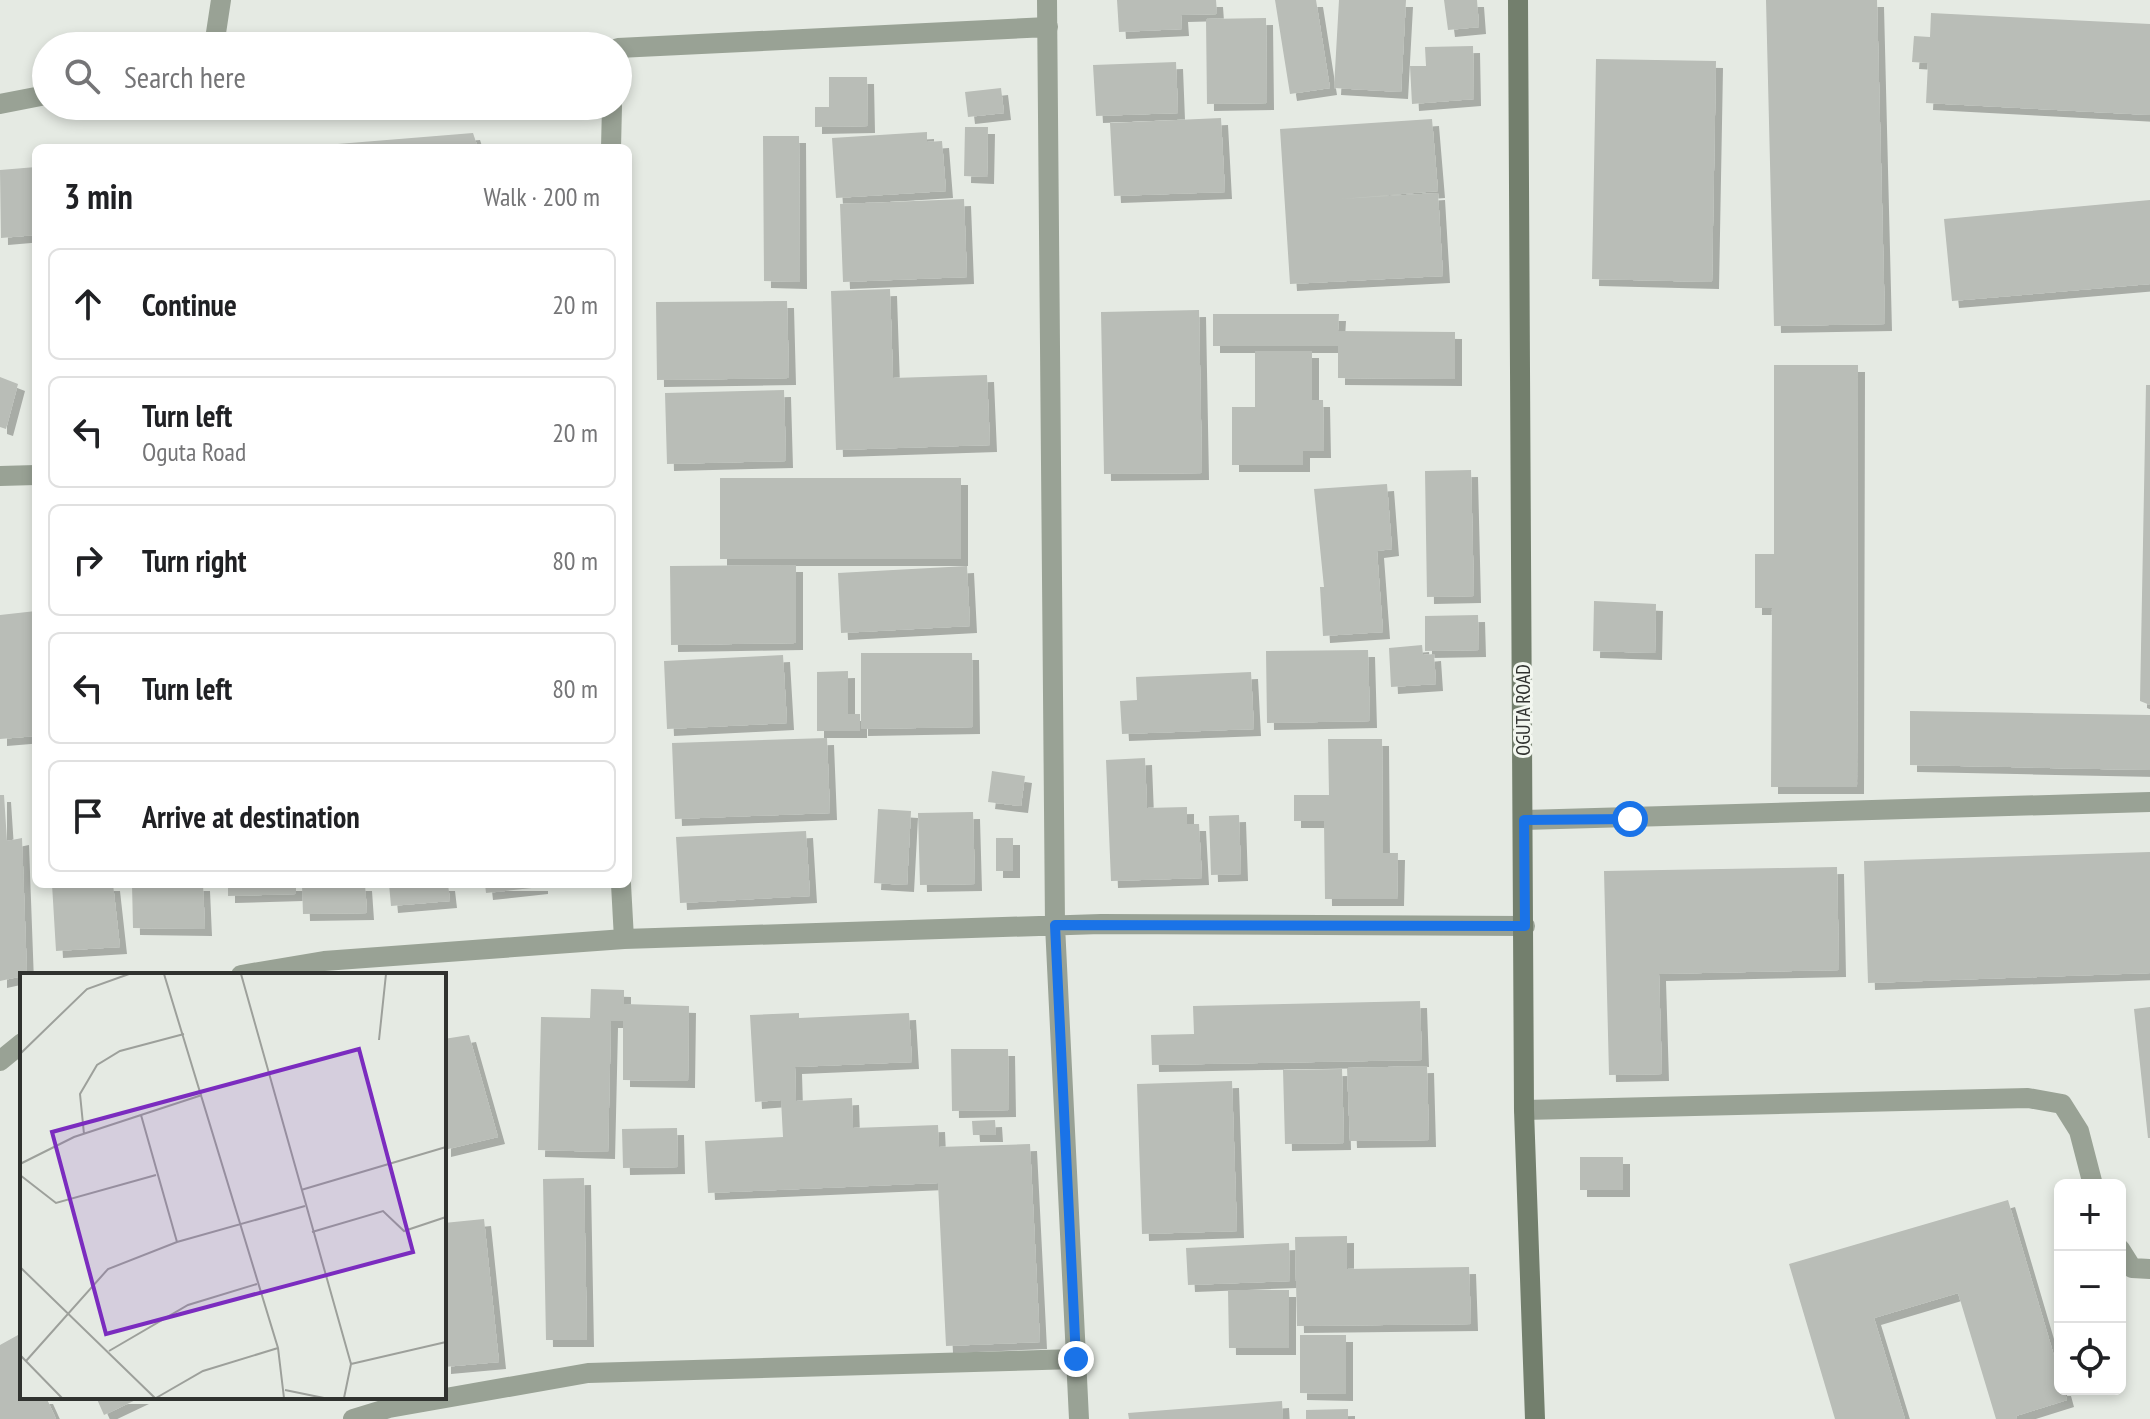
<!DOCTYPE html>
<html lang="en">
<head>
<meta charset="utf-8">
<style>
	body { margin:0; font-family:"PT Sans Narrow",sans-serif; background:#f2f2f2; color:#202124 }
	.controls { position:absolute; right:24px; bottom:24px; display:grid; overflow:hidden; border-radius:12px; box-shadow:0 4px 12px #0003 }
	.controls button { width:72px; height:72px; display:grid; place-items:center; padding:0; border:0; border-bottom:2px solid #e0e0e0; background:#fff; color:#202124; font:40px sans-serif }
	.stop { position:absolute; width:24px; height:24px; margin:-18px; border:6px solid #1a73e8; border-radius:50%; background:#fff }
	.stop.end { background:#1a73e8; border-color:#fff; box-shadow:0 2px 8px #0008 }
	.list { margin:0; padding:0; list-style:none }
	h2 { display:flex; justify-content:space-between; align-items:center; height:104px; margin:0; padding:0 32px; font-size:34px }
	h2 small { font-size:26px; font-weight:400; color:#757577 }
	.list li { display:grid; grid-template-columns:52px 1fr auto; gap:24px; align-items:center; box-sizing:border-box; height:112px; margin:0 16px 16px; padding:0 16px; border:2px solid #e0e0e0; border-radius:12px }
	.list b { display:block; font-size:30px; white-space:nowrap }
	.list p { margin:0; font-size:26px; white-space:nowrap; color:#757577 }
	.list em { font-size:26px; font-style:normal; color:#757577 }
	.icon { flex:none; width:44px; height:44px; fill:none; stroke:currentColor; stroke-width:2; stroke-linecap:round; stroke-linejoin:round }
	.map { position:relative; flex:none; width:2150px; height:1419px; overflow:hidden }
	.search { position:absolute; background:#fff; box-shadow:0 4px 12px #0003; left:32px; top:32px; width:600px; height:88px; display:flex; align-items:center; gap:20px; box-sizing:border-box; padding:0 28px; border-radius:44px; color:#757577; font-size:30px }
	.panel { position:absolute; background:#fff; box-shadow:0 4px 12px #0003; left:32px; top:144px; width:600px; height:744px; border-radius:12px }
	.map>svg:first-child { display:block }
	.building { fill:#b9bdb7; filter:url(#shadow) }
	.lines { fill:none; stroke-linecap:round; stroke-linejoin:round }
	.street { stroke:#99a295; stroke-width:20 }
	.secondary { stroke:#737f6d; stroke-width:20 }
	.route { stroke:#1a73e8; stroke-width:10 }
	.labels { text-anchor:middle; stroke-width:6; stroke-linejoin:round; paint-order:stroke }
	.street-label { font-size:20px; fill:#30322f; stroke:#f3f7f0 }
	.inset-road { fill:none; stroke:#9da09b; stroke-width:2 }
	.view { fill:#7b2cbf; fill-opacity:0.15; stroke:#7b2cbf; stroke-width:4 }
	.inset-edge { fill:none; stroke:#30322f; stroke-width:4 }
</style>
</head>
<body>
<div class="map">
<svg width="2150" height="1419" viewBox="0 0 2150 1419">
	<defs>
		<filter id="shadow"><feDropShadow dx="7" dy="7" stdDeviation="0" flood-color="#0004"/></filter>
	</defs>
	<rect width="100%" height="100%" fill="#e5eae3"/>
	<path class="building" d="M 1117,0 L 1216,0 L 1217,14 L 1181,15 L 1182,29 L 1119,32 Z
		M 1275,0 L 1316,0 L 1330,88 L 1290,94 Z
		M 1339,0 L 1406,0 L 1401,92 L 1334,88 Z
		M 1444,0 L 1477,0 L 1479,27 L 1448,30 Z
		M 1766,0 L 1877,0 L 1885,324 L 1774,326 Z
		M 1931,13 L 2150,24 L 2150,115 L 1926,103 L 1928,63 L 1912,62 L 1914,36 L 1930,37 Z
		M 1266,18 L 1267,103 L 1207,104 L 1206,19 Z
		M 1473,46 L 1474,99 L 1412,104 L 1410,66 L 1426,66 L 1425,47 Z
		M 1596,59 L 1716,61 L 1712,282 L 1592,279 Z
		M 1176,62 L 1178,113 L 1096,116 L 1093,65 Z
		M 829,77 L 867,77 L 868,126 L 815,127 L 815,107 L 829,107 Z
		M 1001,88 L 1004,113 L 968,117 L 965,92 Z
		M 1221,118 L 1225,192 L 1114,196 L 1110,123 Z
		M 1432,119 L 1438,191 L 1341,199 L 1438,193 L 1443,276 L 1290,284 L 1280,129 Z
		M 965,127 L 988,127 L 987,177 L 964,176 Z
		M 927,132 L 927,142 L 942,141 L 946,191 L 836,198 L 832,138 Z
		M 473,133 L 478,148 L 313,148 L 313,146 Z
		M 763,136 L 799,136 L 800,282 L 764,281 Z
		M 36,167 L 36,235 L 1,238 L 0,170 Z
		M 964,199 L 967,277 L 843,282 L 840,204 Z
		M 2150,200 L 2150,284 L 1952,301 L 1944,219 Z
		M 890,289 L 893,378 L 987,375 L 990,445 L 836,450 L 831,291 Z
		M 787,301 L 789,378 L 657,380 L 656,302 Z
		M 1199,310 L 1202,473 L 1104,474 L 1101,312 Z
		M 1213,314 L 1339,314 L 1338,331 L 1455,332 L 1455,379 L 1338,378 L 1338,346 L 1213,346 Z
		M 1255,351 L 1312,351 L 1312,400 L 1323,400 L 1324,451 L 1303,451 L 1303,465 L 1232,465 L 1232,407 L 1255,407 Z
		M 1774,365 L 1858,365 L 1857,787 L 1771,787 L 1772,608 L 1755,608 L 1755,554 L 1774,554 Z
		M 0,377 L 18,384 L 6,429 L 0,427 Z
		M 2146,385 L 2150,385 L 2150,705 L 2140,701 Z
		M 784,390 L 786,461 L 667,464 L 665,393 Z
		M 1471,470 L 1474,596 L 1427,597 L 1425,471 Z
		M 720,478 L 961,478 L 961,559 L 720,559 Z
		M 1387,484 L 1392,549 L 1377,551 L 1383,632 L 1323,636 L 1320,587 L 1324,587 L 1314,489 Z
		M 796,565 L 796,643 L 671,645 L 670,566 Z
		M 967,566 L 970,626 L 841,633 L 838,573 Z
		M 1594,601 L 1656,604 L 1655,653 L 1593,651 Z
		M 36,611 L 36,736 L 0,739 L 0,615 Z
		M 1478,615 L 1479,650 L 1425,651 L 1425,616 Z
		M 1422,645 L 1423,655 L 1434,654 L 1436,684 L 1391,687 L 1389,648 Z
		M 1368,650 L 1370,721 L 1267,723 L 1266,651 Z
		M 861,653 L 972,653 L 973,727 L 861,729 Z
		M 783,655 L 787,723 L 667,729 L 664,661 Z
		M 848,671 L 848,714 L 860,714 L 860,731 L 817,731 L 817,672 Z
		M 1251,672 L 1254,729 L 1122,734 L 1120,701 L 1137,700 L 1136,677 Z
		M 1910,711 L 2150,715 L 2150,770 L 1910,765 Z
		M 827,738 L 830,813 L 675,819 L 672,743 Z
		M 1328,739 L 1382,739 L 1383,853 L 1398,853 L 1397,899 L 1325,899 L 1324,821 L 1294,821 L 1294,795 L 1329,795 Z
		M 1145,758 L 1147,808 L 1187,807 L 1187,824 L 1199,824 L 1202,878 L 1111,881 L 1106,760 Z
		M 992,771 L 1025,776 L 1021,806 L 988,802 Z
		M 0,795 L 4,795 L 7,841 L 22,838 L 27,975 L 0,981 Z
		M 878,809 L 911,811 L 907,885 L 874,883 Z
		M 973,812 L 975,884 L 920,885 L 918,813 Z
		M 1239,815 L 1241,874 L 1211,875 L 1209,816 Z
		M 806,831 L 810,896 L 680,903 L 676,837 Z
		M 996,838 L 1013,838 L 1013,871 L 996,871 Z
		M 2150,852 L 2150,973 L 1868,983 L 1864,861 Z
		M 1837,867 L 1839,970 L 1659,974 L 1662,1074 L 1609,1075 L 1604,871 Z
		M 52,884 L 113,884 L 120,947 L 56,951 Z
		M 132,884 L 203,884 L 205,929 L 133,928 Z
		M 228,884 L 296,884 L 296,894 L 228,896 Z
		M 302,884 L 365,884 L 367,913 L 303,914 Z
		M 389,884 L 448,884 L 450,901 L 391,906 Z
		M 485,884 L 541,884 L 541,887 L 486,893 Z
		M 591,989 L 624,990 L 624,1004 L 689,1006 L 688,1081 L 623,1080 L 623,1021 L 611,1021 L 608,1152 L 538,1150 L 541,1017 L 590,1018 Z
		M 1420,1001 L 1422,1060 L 1152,1065 L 1151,1035 L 1194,1034 L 1193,1006 Z
		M 2150,1007 L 2150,1138 L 2148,1138 L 2134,1009 Z
		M 799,1013 L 799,1018 L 909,1013 L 912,1062 L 795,1067 L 796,1101 L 852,1098 L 853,1128 L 938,1125 L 939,1147 L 1030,1144 L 1040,1342 L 946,1346 L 938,1183 L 708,1193 L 705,1141 L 783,1137 L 781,1100 L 755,1102 L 750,1015 Z
		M 469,1035 L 498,1137 L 444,1150 L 444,1039 Z
		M 951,1049 L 1008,1049 L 1009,1110 L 952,1111 Z
		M 1427,1066 L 1429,1140 L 1350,1141 L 1347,1068 Z
		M 1342,1069 L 1344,1143 L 1285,1144 L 1283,1070 Z
		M 1232,1081 L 1237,1231 L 1142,1234 L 1137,1084 Z
		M 995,1120 L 996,1135 L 973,1135 L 972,1121 Z
		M 677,1128 L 678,1167 L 623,1168 L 622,1129 Z
		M 1580,1157 L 1623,1157 L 1623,1190 L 1580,1190 Z
		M 584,1178 L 587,1340 L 546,1340 L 543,1179 Z
		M 2008,1200 L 2060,1376 L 2060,1389 L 2064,1389 L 2067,1400 L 2016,1416 L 2017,1419 L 1996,1419 L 1958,1293 L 1874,1318 L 1905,1419 L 1835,1419 L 1789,1264 Z
		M 484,1219 L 499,1362 L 444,1367 L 444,1223 Z
		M 1347,1236 L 1347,1269 L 1469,1267 L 1471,1324 L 1297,1326 L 1295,1237 Z
		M 1289,1243 L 1290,1281 L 1188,1285 L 1186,1248 Z
		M 1228,1290 L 1289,1290 L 1289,1348 L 1229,1348 Z
		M 18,1335 L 22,1343 L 22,1397 L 46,1397 L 56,1419 L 0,1419 L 0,1345 Z
		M 1300,1335 L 1346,1335 L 1346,1394 L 1300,1393 Z
		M 96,1397 L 142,1397 L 104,1415 Z
		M 1282,1401 L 1283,1419 L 1129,1419 L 1128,1413 Z
		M 1348,1409 L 1348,1419 L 1306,1419 L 1306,1410 Z"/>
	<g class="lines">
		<path class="street" d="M 1047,0 L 1055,925 L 1079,1419
			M 214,46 L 221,0
			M 618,48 L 1048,27
			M 0,104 L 46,95
			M 611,148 L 612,106
			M 0,476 L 36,475
			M 1524,820 L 2150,802
			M 621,884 L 624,939
			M 241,975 L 324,961 L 624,939 L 1101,924 L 1525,926
			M 0,1061 L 22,1043
			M 1524,1110 L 2028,1098 L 2062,1104 L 2079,1131 L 2093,1185
			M 2120,1249 L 2132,1268 L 2150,1269
			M 353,1419 L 389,1408 L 588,1373 L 1076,1359"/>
		<path class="secondary" d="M 1518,0 L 1524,1110 L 1535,1419"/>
	</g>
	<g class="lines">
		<path class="route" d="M 1076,1359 L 1055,925 L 1525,926 L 1524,820 L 1630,819"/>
	</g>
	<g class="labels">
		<g class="street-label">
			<text transform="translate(1523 710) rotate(-90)" y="7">OGUTA ROAD</text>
		</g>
	</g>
	<g transform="translate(20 973)">
		<rect width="426" height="426" fill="#e5eae3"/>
		<path class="inset-road" d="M 144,1 L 258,375 L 264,425M 221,1 L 331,391 L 324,425M 359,67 L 366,1M 0,81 L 67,16 L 109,1M 121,142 L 157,269M 64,161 L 60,121 L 77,92 L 100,78 L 164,61M 0,191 L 54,164 L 182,122M 0,202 L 36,230 L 136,202M 281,217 L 426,174M 292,259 L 363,238 L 384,258 L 426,244M 0,294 L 135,425M 89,378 L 168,332 L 237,311M 0,382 L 42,425M 6,388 L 88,296 L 157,269 L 285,233M 331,391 L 426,369M 265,417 L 304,425M 136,425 L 183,398 L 258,375"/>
		<path class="view" d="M 339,76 L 393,279 L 86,361 L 32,159 Z"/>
		<rect width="426" height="426" class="inset-edge"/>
	</g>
</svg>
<div class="controls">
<button>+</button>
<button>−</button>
<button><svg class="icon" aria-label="locate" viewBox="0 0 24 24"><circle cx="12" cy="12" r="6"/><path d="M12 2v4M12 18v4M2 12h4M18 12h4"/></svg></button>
</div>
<div class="stop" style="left:1630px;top:819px"></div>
<div class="stop end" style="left:1076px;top:1359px"></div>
<div class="search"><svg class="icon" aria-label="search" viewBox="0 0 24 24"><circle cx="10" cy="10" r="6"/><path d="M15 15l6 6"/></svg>Search here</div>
<section class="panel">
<h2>3 min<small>Walk · 200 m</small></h2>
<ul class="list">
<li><svg class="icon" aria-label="ahead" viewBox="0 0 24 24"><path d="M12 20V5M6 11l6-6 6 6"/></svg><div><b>Continue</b></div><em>20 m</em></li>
<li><svg class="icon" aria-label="left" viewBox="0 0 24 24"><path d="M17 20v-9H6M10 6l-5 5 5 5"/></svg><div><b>Turn left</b><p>Oguta Road</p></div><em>20 m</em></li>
<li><svg class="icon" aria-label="right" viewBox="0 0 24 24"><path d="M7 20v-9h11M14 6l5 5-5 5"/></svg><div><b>Turn right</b></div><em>80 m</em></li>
<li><svg class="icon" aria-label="left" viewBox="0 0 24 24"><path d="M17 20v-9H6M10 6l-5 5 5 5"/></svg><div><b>Turn left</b></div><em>80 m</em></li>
<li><svg class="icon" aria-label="arrive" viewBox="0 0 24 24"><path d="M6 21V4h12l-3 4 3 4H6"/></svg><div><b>Arrive at destination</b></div></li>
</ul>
</section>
</div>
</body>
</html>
